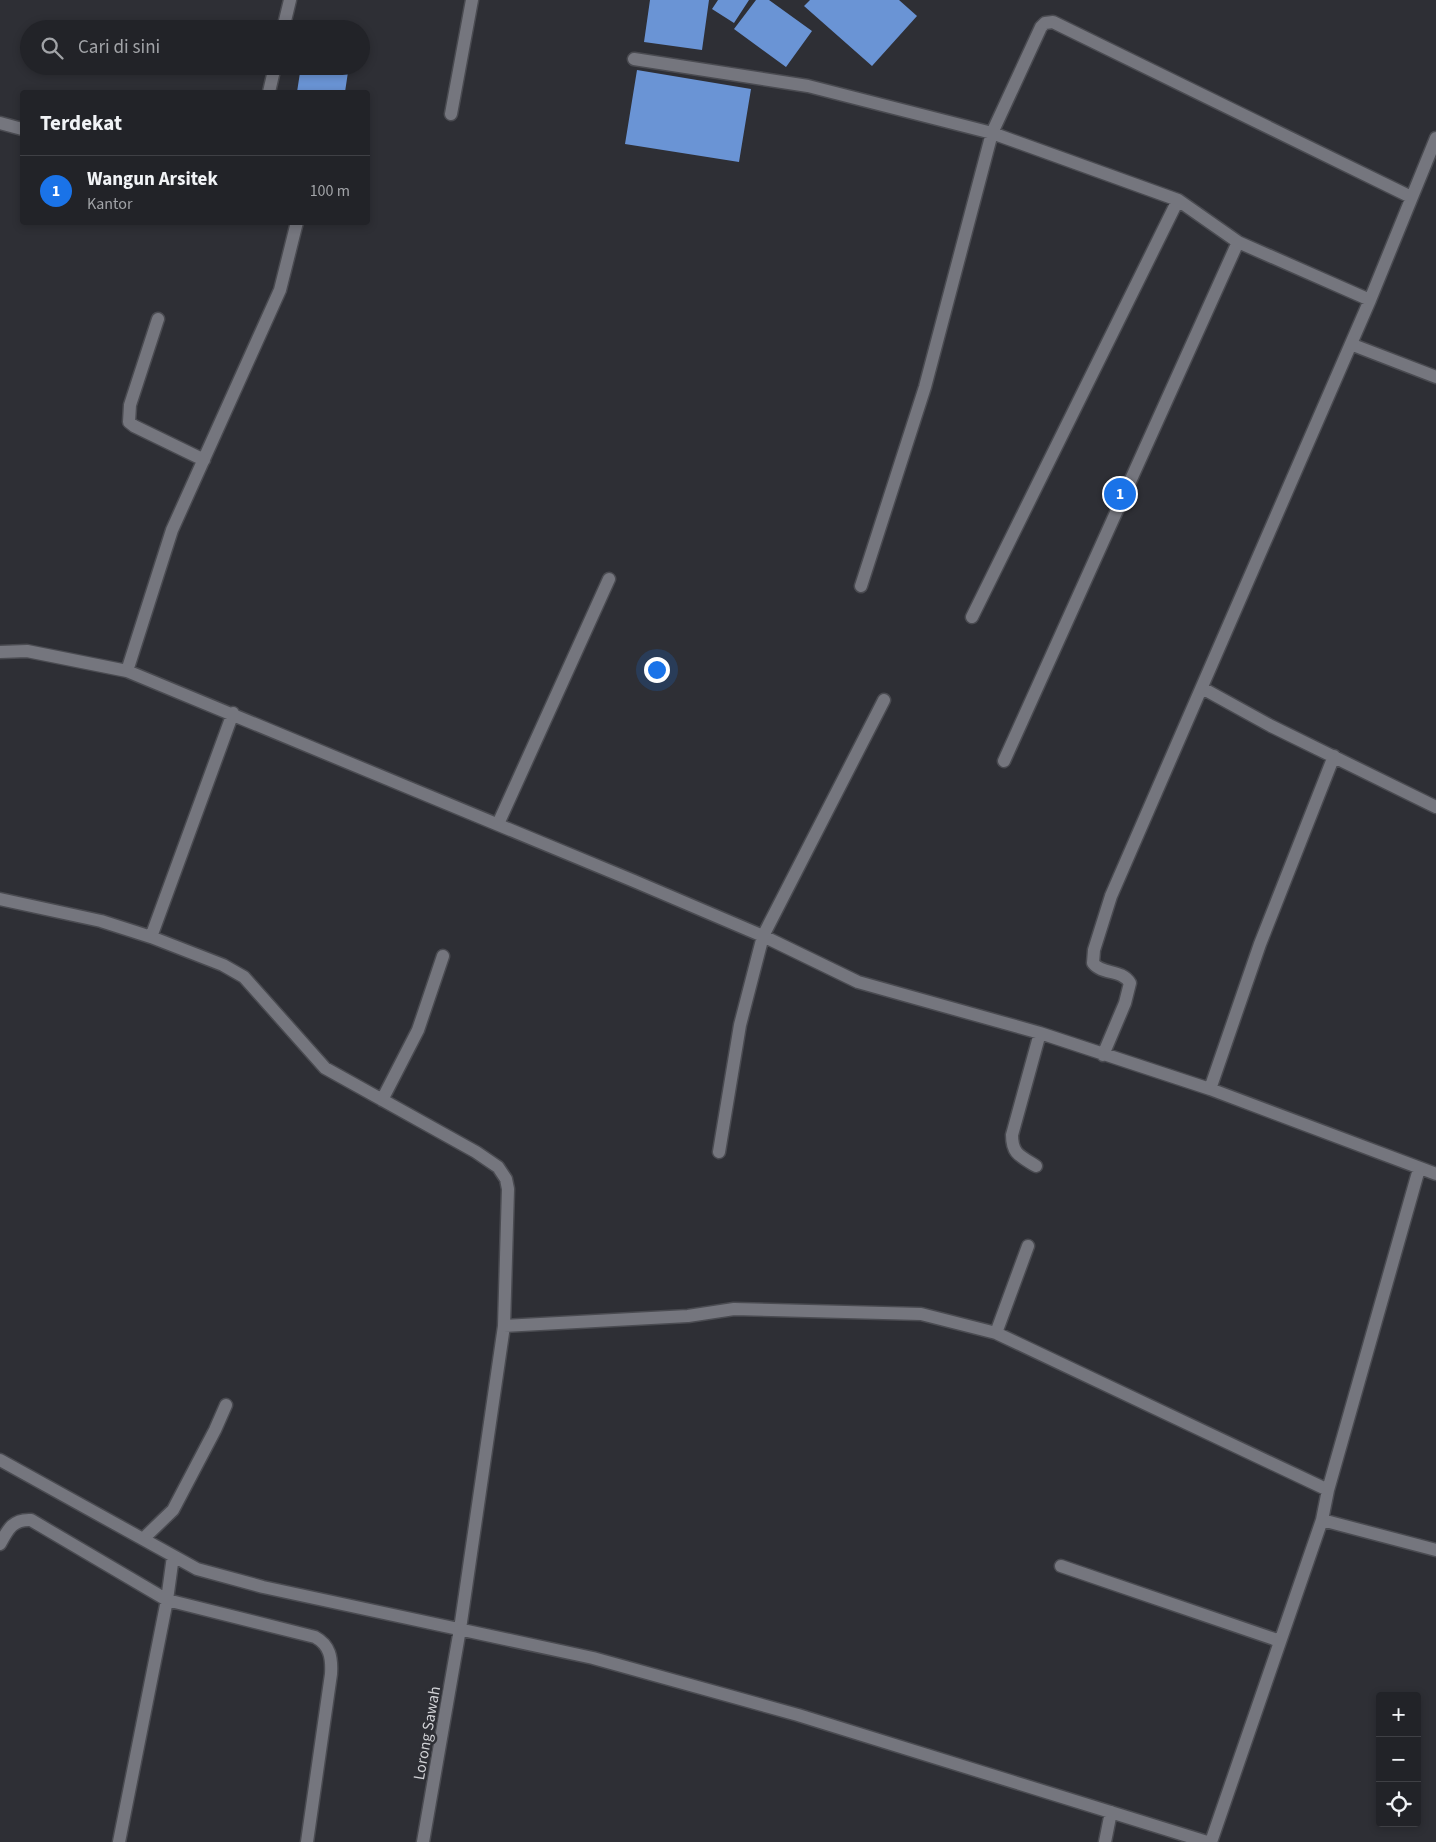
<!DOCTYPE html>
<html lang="id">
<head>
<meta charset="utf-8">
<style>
	body { margin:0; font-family:"Source Sans 3",sans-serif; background:#2a2b30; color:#f1f3f6 }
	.controls { position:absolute; right:15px; bottom:15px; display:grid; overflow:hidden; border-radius:5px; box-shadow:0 2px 8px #0003 }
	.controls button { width:45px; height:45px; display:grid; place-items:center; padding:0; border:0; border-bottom:1px solid #3f4045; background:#222328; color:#f1f3f6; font:25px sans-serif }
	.you { position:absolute; left:656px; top:669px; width:18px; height:18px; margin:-12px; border:4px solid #fff; border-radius:50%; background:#1a73e8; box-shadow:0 0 0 8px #1a73e833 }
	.badge { display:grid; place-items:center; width:32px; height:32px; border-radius:50%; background:#1a73e8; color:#fff; font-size:16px; font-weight:700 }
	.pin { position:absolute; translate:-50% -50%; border:2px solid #fff; box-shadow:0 1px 5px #0006 }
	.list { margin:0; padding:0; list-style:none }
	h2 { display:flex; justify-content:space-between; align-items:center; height:65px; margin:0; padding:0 20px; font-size:21px }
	h2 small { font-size:16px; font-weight:400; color:#a2a4a8 }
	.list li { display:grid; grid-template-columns:32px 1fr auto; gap:15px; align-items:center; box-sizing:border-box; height:70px; padding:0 20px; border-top:1px solid #3f4045 }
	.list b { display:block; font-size:19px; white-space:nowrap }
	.list p { margin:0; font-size:16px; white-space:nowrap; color:#a2a4a8 }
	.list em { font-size:16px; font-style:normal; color:#a2a4a8 }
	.icon { flex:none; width:28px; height:28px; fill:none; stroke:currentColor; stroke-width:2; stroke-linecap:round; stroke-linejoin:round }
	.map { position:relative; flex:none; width:1436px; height:1842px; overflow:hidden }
	.search { position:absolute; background:#222328; box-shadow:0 2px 8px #0003; left:20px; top:20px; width:350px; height:55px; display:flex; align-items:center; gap:12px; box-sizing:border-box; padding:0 18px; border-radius:28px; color:#a2a4a8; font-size:19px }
	.panel { position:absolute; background:#222328; box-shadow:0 2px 8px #0003; left:20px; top:90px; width:350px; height:135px; border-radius:5px }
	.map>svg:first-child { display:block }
	.building { fill:#6a94d5 }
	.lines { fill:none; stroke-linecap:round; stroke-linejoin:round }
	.street-casing { stroke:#4a4b51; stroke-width:15 }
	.street { stroke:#75767e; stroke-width:12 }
	.labels { text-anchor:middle; stroke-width:5; stroke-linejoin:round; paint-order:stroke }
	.street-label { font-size:16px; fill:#d1d2d6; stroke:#2e2f35 }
</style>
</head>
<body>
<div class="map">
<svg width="1436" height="1842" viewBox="0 0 1436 1842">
	<rect width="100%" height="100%" fill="#2e2f35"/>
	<path class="building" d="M 650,0 L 709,0 L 702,50 L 644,42 Z
		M 718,0 L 749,0 L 734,23 L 712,9 Z
		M 756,0 L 769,0 L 812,31 L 786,67 L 734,29 Z
		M 810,0 L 899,0 L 917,16 L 872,66 L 804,6 Z
		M 301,66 L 348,72 L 345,92 L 297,92 Z
		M 637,70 L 751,89 L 739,162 L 625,144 Z"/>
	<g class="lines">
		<g class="street-casing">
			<path id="street" d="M 283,29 L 290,0
				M 634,59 L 808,86 L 992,133 L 1041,27 L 1045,23 L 1053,22 L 1411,197
				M 269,92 L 275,66
				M 451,114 L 472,0
				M 0,123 L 22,129
				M 158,319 L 130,405 L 129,422 L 134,426 L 204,460
				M 1353,345 L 1436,377
				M 861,586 L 925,387 L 992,133 L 1178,200
				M 972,617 L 1178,200 L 1238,242 L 1370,300 L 1436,138
				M 0,652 L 27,651 L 127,671 L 634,881 L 763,936 L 858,982 L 1040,1033 L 1210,1089
				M 127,671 L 172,530 L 280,290 L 297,222
				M 1202,688 L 1271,726 L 1436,807
				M 1334,756 L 1260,944 L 1210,1089 L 1436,1174
				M 1004,761 L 1238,242
				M 498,824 L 609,579
				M 0,899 L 101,921 L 151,937 L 223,965 L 244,977 L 325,1068 L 476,1152 L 498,1167 L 506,1179 L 508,1189 L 504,1326 L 460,1629 L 423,1842
				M 151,937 L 233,713
				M 1103,1055 L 1125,1003 L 1130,983 C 1122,969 1102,975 1093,963 L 1094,950 L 1111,896 L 1370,300
				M 382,1100 L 418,1030 L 443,956
				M 719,1152 L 740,1025 L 763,936 L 884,700
				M 1036,1166 C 1020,1156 1012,1154 1012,1135 L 1040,1033
				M 504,1326 L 688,1316 L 734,1309 L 921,1314 L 996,1333 L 1328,1490
				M 996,1333 L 1028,1246
				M 0,1460 L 197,1569 L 263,1587 L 593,1658 L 798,1715 L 1207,1842
				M 1322,1520 L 1436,1550
				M 143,1539 L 173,1510 L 215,1430 L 226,1405
				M 0,1544 C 8,1529 13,1519 31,1520 L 167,1600 L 315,1637 C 330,1645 332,1658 331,1674 L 307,1842
				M 1061,1566 L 1280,1641
				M 119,1842 L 167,1600 L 173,1556
				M 1105,1842 L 1111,1812
				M 1211,1842 L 1322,1520 L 1328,1490 L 1419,1169"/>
		</g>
		<use href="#street" class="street"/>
	</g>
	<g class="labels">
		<g class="street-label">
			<text transform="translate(426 1733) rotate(-80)" y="6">Lorong Sawah</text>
		</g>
	</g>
</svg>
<div class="controls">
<button>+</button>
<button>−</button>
<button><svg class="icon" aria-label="locate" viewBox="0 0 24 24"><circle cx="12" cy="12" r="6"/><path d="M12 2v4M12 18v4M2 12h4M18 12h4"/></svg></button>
</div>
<div class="you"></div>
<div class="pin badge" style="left:1120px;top:494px">1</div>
<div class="search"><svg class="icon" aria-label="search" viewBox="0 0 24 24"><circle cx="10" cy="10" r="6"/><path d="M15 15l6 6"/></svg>Cari di sini</div>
<section class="panel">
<h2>Terdekat<small></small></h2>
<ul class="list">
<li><span class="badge">1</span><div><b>Wangun Arsitek</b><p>Kantor</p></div><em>100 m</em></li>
</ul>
</section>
</div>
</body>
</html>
